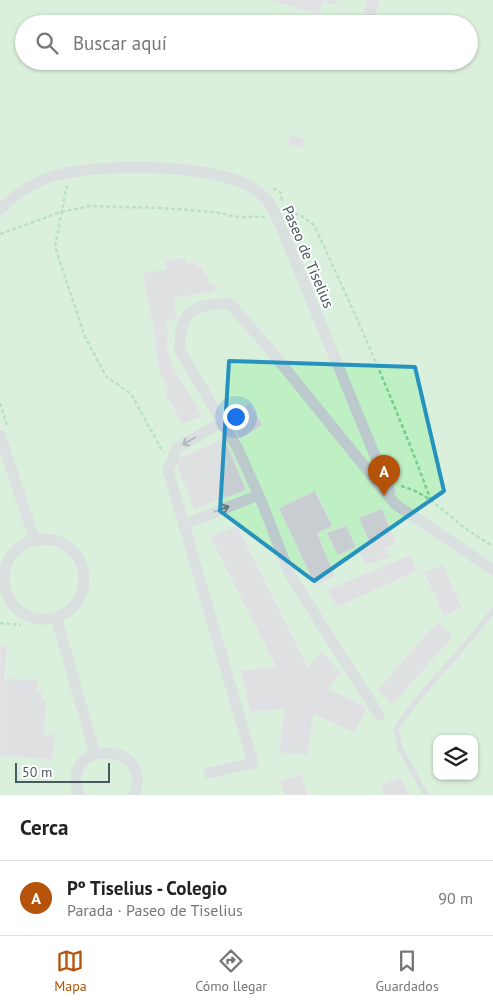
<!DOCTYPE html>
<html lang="es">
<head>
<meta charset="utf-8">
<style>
	body { margin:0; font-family:"PT Sans",sans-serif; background:#f2f2f2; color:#222 }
	.controls { position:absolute; right:15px; bottom:15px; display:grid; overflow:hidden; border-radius:10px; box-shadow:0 1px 4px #0004 }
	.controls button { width:45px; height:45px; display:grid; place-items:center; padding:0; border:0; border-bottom:1px solid #e0e0e0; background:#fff; color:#222; font:25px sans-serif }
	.scale { position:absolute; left:15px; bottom:12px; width:95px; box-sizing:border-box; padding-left:5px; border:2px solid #485a5e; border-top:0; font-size:14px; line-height:18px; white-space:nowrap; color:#485a5e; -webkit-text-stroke:4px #fff; paint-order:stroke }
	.you { position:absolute; left:235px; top:416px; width:18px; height:18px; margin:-12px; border:4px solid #fff; border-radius:50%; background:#1a73e8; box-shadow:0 0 0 8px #1a73e833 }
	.badge { display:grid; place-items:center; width:32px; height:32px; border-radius:50%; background:#b45309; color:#fff; font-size:16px; font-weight:700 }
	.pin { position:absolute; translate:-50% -41px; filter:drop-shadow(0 1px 2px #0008) }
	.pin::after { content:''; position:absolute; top:26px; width:18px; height:15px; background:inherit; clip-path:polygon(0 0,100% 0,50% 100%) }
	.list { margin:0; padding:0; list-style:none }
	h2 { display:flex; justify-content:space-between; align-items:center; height:65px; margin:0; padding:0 20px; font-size:21px }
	h2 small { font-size:16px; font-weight:400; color:#767676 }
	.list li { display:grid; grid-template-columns:32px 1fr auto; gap:15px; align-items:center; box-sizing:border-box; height:75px; padding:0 20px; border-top:1px solid #e0e0e0 }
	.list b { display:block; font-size:19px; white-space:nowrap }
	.list p { margin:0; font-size:16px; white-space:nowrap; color:#767676 }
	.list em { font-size:16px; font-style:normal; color:#767676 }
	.icon { flex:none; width:28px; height:28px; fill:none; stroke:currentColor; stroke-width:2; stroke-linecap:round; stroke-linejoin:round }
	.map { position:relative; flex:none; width:493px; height:795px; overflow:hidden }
	.search { position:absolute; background:#fff; box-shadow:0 1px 4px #0004; left:15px; right:15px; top:15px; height:55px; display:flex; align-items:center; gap:12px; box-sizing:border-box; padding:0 18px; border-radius:28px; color:#767676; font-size:19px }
	.sheet { height:140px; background:#fff }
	nav { display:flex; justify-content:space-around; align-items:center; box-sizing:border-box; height:70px; border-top:1px solid #e0e0e0; background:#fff; font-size:14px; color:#767676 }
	nav a { display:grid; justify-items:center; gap:2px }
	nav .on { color:#b45309 }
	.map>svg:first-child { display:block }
	.green { fill:#bff0c4; fill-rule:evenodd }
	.building { fill:#c7cdd0; stroke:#d4d9dc }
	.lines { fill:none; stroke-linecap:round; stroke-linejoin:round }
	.path { stroke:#76cf8a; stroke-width:2.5; stroke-dasharray:4 2.5; stroke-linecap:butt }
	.lane { stroke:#bccacd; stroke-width:5.5 }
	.street { stroke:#bccacd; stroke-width:11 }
	.oneway { stroke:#65767a }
	.marked { fill:none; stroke:#2693be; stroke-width:4; stroke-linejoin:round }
	.labels { text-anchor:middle; stroke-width:4; stroke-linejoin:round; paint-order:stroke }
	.street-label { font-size:15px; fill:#485a5e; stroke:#fff }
</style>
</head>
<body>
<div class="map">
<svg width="493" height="795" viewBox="0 0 493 795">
	<rect width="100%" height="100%" fill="#f3f0f1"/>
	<path class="green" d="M 0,0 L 493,0 L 493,795 L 0,795 ZM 24,24 L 469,24 L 469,61 L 24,61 ZM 437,739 L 474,739 L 474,776 L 437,776 Z"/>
	<path class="building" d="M 267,0 L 338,0 L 336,5 L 323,1 L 319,14 Z
		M 368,0 L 380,0 L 373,24 L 360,24 Z
		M 290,135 L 305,139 L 302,148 L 288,144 Z
		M 185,258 L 186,263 L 196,262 L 197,266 L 202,266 L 204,274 L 207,274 L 209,284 L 214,284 L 215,291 L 173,298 L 177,319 L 166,321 L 168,330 L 154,332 L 143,273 L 166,270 L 165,261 Z
		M 168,330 L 167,347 L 173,367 L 202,416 L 183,424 L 165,394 L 169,392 L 159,372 L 154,332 Z
		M 250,403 L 262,425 L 240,438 L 228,418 Z
		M 224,438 L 246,490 L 194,509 L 175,460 Z
		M 315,491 L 332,526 L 317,533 L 335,577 L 315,585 L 279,508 Z
		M 382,509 L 396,543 L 385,548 L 389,557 L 366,565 L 359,552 L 371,546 L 359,518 Z
		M 237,526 L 308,667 L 322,651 L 341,673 L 328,688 L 367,708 L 354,733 L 314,714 L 307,755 L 279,752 L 285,709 L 250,712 L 241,671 L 276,666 L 210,537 Z
		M 346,526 L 356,547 L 338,555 L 327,533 Z
		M 410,555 L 417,571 L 337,607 L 327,590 Z
		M 443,565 L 462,608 L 444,616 L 424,572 Z
		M 438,621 L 453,636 L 393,704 L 378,690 Z
		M 0,646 L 7,647 L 4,679 L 38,680 L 37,691 L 42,692 L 42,701 L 46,702 L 44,734 L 55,735 L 52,760 L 0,755 Z
		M 302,774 L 308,795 L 284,795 L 280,780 Z
		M 400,777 L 410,795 L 384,795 L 380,787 Z"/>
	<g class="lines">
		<path class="path" d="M 67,185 L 55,247 L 85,337 L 106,376 L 131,394 L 163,452
			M 273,188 L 281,193 L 282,201
			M 288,213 L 300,215 L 314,225 C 356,315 396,405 430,498
			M 0,234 L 61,212 L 90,206 L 162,208 L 215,212 L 237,217 L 265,217
			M 0,403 L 7,425
			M 401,486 C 424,492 436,505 454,519 C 466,530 479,538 493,546
			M 0,623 L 21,625"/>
		<path class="lane" d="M 426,795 L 400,748 L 396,729 C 424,686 463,652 493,610"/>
		<path class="street" d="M 0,210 C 16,193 35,181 58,175 C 101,163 227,162 261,194 C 274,205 281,228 288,244 L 390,492
			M 0,435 L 35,541
			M 185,524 L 259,495
			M4 579a40 40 0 1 1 80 0a40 40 0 1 1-80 0Z
			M 56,617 L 95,754
			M 379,715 L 290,575 L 263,505 L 237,447 L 180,351 C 178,313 194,302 230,304 L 267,346 L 395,504 L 493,570
			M 209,773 L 253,763 L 168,470 L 177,448 L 222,422
			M 79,795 C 58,737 156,741 134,795"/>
	</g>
	<defs><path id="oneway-shaft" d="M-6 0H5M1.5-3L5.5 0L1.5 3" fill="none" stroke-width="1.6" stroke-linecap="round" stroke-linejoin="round" transform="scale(1.25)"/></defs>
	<g class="oneway">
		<use href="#oneway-shaft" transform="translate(189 441) rotate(150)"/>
		<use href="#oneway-shaft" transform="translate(222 509) rotate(-21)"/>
	</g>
	<path d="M0 0H493V795H0ZM 229,361 L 415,367 L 444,491 L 314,581 L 220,511 Z" fill="#f3f0f1" fill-opacity=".55" fill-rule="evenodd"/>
	<path class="marked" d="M 229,361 L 415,367 L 444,491 L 314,581 L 220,511 Z"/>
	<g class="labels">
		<g class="street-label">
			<text transform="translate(308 257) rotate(67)" y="5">Paseo de Tiselius</text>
		</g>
	</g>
</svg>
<div class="controls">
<button><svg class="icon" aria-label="layers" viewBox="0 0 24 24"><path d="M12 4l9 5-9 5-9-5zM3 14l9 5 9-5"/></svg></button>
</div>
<div class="scale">50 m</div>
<div class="you"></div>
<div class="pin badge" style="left:384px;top:496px">A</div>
<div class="search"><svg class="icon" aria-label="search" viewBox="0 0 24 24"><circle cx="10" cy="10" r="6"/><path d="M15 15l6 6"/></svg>Buscar aquí</div>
</div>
<section class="sheet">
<h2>Cerca<small></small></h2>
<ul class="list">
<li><span class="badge">A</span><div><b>Pº Tiselius - Colegio</b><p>Parada · Paseo de Tiselius</p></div><em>90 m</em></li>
</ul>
</section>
<nav>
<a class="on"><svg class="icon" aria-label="map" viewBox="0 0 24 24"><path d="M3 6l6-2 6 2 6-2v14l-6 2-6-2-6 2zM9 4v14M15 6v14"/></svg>Mapa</a>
<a><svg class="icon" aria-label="directions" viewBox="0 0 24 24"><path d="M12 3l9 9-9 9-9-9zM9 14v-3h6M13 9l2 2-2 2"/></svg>Cómo llegar</a>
<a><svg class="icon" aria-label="saved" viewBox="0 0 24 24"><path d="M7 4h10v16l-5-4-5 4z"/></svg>Guardados</a>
</nav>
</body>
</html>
